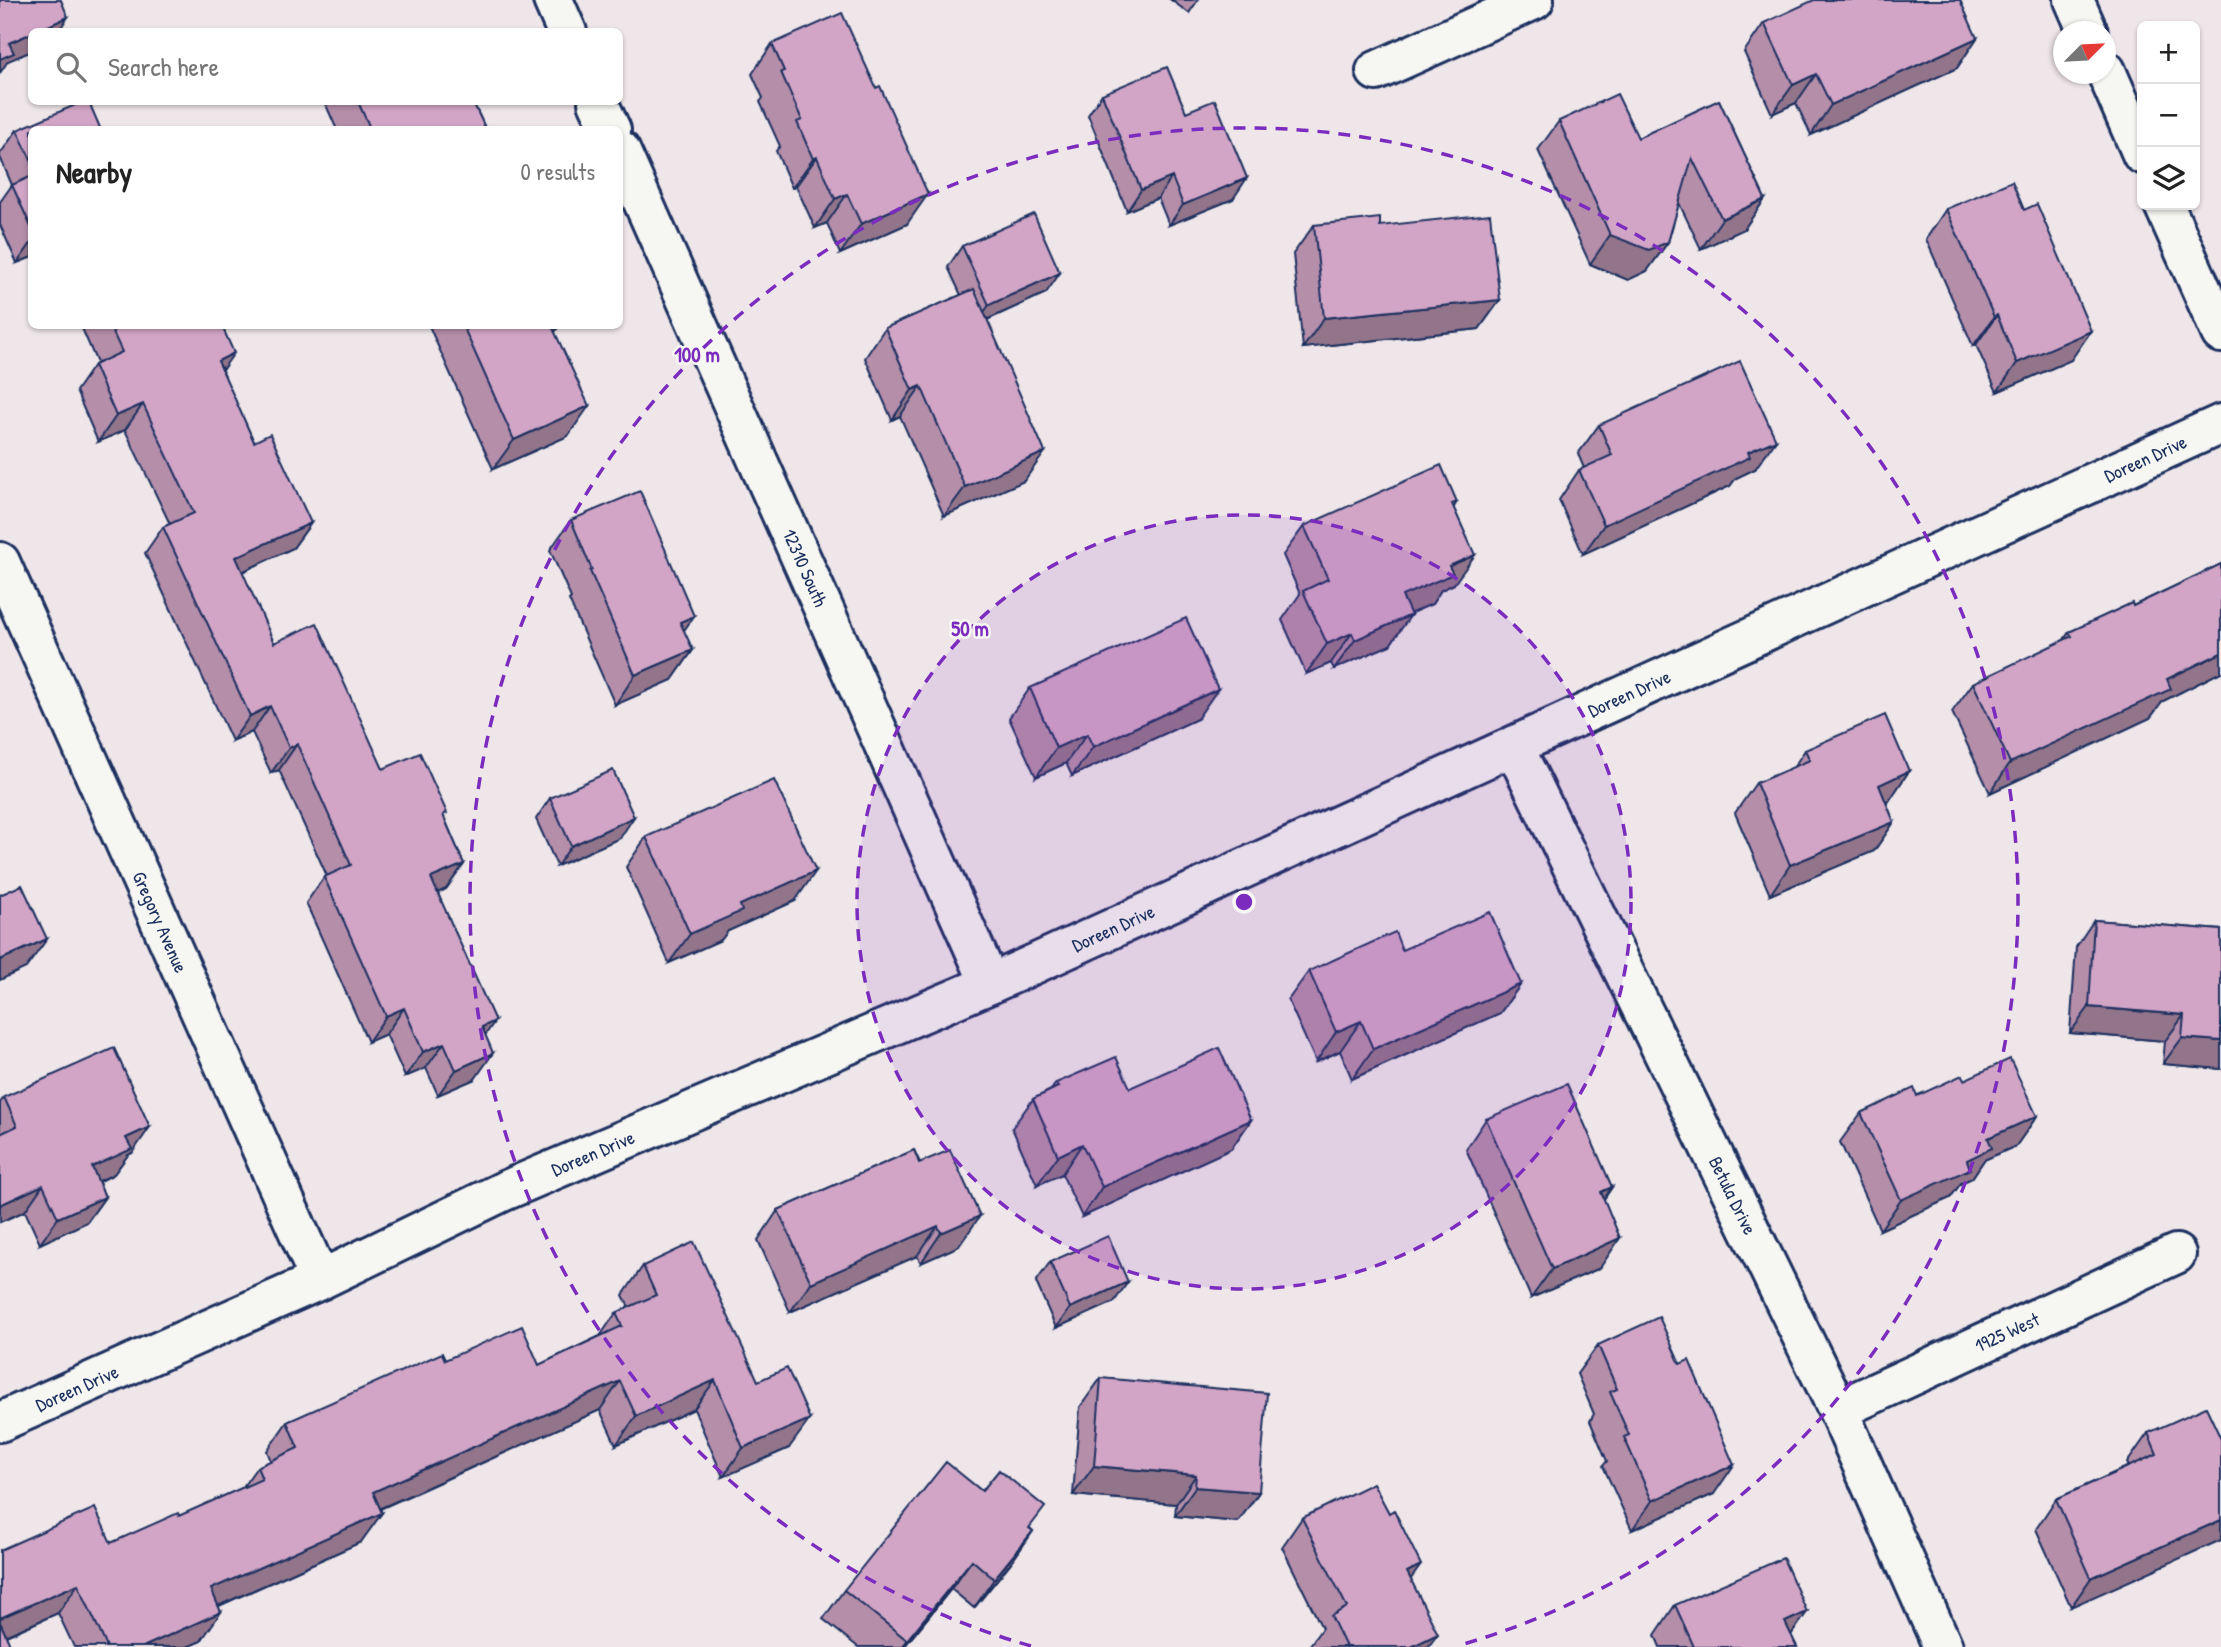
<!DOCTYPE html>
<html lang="en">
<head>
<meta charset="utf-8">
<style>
	body { margin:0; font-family:"Patrick Hand",sans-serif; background:#f2f2f2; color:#222 }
	.controls { position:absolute; right:21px; top:21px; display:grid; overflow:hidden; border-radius:10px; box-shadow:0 2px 5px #0004 }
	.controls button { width:63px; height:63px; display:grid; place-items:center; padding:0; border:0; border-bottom:2px solid #e0e0e0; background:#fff; color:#222; font:35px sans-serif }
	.compass { position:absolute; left:2053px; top:21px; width:63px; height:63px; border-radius:50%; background:#fff; box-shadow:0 2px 5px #0004; rotate:66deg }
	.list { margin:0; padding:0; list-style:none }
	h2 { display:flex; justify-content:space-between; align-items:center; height:91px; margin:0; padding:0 28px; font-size:30px }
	h2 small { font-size:23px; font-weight:400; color:#767676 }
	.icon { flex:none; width:38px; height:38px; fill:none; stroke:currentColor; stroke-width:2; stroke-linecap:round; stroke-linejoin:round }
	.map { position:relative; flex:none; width:2221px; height:1647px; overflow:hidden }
	.search { position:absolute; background:#fff; box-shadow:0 2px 5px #0004; left:28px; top:28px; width:595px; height:77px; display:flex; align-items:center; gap:18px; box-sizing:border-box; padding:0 24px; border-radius:10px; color:#767676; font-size:26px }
	.panel { position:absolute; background:#fff; box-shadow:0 2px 5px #0004; left:28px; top:126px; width:595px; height:203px; border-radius:10px }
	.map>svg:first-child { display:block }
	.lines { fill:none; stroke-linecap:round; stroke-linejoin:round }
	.street-casing { stroke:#1b2f5e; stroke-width:44 }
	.street { stroke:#f6f6f2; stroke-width:38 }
	.wall { fill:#b58eaa; stroke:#1b2f5e; stroke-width:2 }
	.shaded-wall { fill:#93748b; stroke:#1b2f5e; stroke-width:2 }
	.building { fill:#d2a5c6; stroke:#1b2f5e; stroke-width:2 }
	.ring { fill:none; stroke:#7b2cbf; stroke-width:3.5; stroke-dasharray:12 9 }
	.labels { text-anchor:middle; stroke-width:5; stroke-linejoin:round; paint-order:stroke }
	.street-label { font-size:19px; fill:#1b2f5e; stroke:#f6f6f2 }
	.centre { fill:#7b2cbf; stroke:#f6f6f2; stroke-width:3.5 }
	.ring-label { font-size:21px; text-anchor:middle; font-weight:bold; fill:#7b2cbf; stroke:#f6f6f2; stroke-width:5; stroke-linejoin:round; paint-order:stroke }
</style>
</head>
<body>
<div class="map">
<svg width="2221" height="1647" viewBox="0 0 2221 1647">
	<rect width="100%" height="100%" fill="#efe6e9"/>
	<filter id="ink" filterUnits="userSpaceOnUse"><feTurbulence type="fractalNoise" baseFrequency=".0143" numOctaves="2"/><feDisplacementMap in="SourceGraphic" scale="14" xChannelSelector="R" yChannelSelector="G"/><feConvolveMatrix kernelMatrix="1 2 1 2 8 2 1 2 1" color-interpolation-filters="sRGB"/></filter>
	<g filter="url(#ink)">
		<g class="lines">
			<g class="street-casing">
				<g id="street">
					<path d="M 553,0 L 567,32"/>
					<path d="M 2074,0 L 2088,32"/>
					<path d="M 1376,71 L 1534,0"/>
					<path d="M 2106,71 L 2142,154"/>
					<path d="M 598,102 L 611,130"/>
					<path id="s1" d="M 620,150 L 990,984"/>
					<path d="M 2164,205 L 2221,333"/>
					<path id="s2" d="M 0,562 L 320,1280"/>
					<path id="s3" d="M 1514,747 L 1838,1410 L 1943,1647"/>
					<path id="s4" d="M 1838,1410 L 2176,1254"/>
					<path id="s5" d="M 0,1422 L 320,1280 L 504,1191 L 990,984 L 2221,424"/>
				</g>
			</g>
			<use href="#street" class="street"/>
		</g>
		<path class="wall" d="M 1171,0 L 1198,0 L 1189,13 Z
			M 1764,23 L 1977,38 L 1957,68 L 1811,135 L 1796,103 L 1772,114 L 1744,52 Z
			M 772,44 L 907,224 L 840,254 L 827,223 L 815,228 L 796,186 L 792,188 L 776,151 L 780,146 L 760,102 L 763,98 L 752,74 Z
			M 1102,94 L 1186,112 L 1233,199 L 1169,225 L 1158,198 L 1127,211 L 1088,115 Z
			M 1719,100 L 1765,199 L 1744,229 L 1701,249 L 1679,203 L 1668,242 L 1647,271 L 1628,280 L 1590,264 L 1538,150 L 1559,121 L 1638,138 Z
			M 329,102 L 473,102 L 486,130 L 337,130 L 326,105 Z
			M 17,130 L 32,130 L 32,257 L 17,263 L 0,225 L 0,202 L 12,185 L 0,157 L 0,154 Z
			M 1946,209 L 2024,210 L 2071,360 L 1997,392 L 1976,345 L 1973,346 L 1926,239 Z
			M 1314,225 L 1380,226 L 1500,300 L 1479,329 L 1303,348 L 1293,254 Z
			M 962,246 L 1046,293 L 987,320 L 1024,481 L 944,516 L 900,416 L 892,420 L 865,358 L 885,328 L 961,295 L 948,267 Z
			M 81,326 L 222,326 L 222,371 L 254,442 L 311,523 L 293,548 L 242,572 L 274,643 L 383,769 L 444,817 L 464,864 L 446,889 L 438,893 L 485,1035 L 475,1079 L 438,1095 L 426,1068 L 405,1077 L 386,1034 L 368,1042 L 306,903 L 324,877 L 327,876 L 279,770 L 271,773 L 252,732 L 232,741 L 145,553 L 163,527 L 170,524 L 125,430 L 98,442 L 76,391 L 94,365 L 97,363 Z
			M 429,326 L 559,326 L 555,332 L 568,436 L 493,469 Z
			M 1599,425 L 1755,469 L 1736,478 L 1730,486 L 1583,554 L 1559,500 L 1579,470 L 1584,468 L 1578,454 Z
			M 1457,502 L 1454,507 L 1454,584 L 1441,590 L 1432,604 L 1410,613 L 1390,645 L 1334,669 L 1331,663 L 1306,674 L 1282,620 L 1300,594 L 1283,555 L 1304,526 Z
			M 571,520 L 693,650 L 672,680 L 615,705 L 569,600 L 571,598 L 550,550 Z
			M 2221,564 L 2221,672 L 2163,701 L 2150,718 L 1990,793 L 1952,712 L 1973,683 L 2063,641 L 2069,632 L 2133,606 Z
			M 1030,688 L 1197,719 L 1072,776 L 1066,763 L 1036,777 L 1009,718 Z
			M 1805,750 L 1909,771 L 1889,801 L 1886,802 L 1894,822 L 1874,851 L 1770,895 L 1735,813 L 1756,783 L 1793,768 Z
			M 550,798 L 620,838 L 557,866 L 536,819 Z
			M 646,837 L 795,901 L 728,931 L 721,940 L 669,963 L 626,867 Z
			M 2094,920 L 2221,930 L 2221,1069 L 2163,1064 L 2165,1041 L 2070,1033 L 2076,947 Z
			M 1309,971 L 1521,984 L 1500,1013 L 1352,1079 L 1340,1051 L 1316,1062 L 1288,1000 Z
			M 1964,1080 L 2037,1116 L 2016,1146 L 1984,1160 L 1972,1178 L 1961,1183 L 1950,1198 L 1880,1230 L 1840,1142 L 1861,1113 Z
			M 1056,1083 L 1130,1088 L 1251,1120 L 1231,1149 L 1082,1217 L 1062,1174 L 1037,1185 L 1012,1128 L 1033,1099 L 1051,1090 Z
			M 4,1097 L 132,1153 L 128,1155 L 114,1174 L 99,1182 L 105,1197 L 87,1222 L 40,1244 L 25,1211 L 0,1222 L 0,1103 Z
			M 1486,1119 L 1612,1187 L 1604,1199 L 1600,1268 L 1531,1298 L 1466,1149 Z
			M 914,1150 L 959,1246 L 921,1263 L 917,1256 L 790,1312 L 758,1240 L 778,1210 Z
			M 1050,1262 L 1114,1302 L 1056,1328 L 1036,1282 Z
			M 643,1266 L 789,1448 L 723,1477 L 694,1409 L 616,1445 L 600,1410 L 380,1509 L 361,1542 L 219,1606 L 201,1641 L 187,1647 L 74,1647 L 58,1613 L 6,1636 L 0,1647 L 0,1550 L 111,1543 L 179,1516 L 242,1488 L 257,1467 L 271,1461 L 267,1451 L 287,1422 L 445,1360 L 539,1365 L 600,1336 L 616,1313 L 629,1307 L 623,1295 Z
			M 1598,1345 L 1714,1494 L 1632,1530 L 1603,1466 L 1607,1461 L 1590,1421 L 1594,1414 L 1577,1374 Z
			M 1101,1378 L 1259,1492 L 1238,1522 L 1175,1516 L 1176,1504 L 1073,1495 L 1080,1407 Z
			M 2148,1433 L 2221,1439 L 2071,1607 L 2036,1529 L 2056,1499 L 2129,1466 L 2127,1463 Z
			M 1302,1518 L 1411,1579 L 1428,1647 L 1311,1647 L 1310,1645 L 1322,1628 L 1282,1547 Z
			M 1030,1528 L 1033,1531 L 1013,1560 L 974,1608 L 951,1589 L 904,1647 L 858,1647 L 823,1619 L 844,1590 Z
			M 1675,1605 L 1807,1612 L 1791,1635 L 1797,1647 L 1660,1647 L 1655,1635 Z"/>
		<path class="shaded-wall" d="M 68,17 L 58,32 L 35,32 Z
			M 32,33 L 32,51 L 8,61 L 0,73 L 0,56 L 9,43 Z
			M 1977,38 L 1957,68 L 1811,135 L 1831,105 Z
			M 1816,74 L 1796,103 L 1772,114 L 1793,85 Z
			M 817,157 L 796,186 L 792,188 L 813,159 Z
			M 1172,177 L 1158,198 L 1127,211 L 1141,190 Z
			M 1247,178 L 1233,199 L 1169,225 L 1183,205 Z
			M 847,194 L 827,223 L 815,228 L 835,199 Z
			M 928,194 L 907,224 L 840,254 L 861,224 Z
			M 1765,199 L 1744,229 L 1701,249 L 1722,219 Z
			M 1610,235 L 1668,242 L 1647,271 L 1628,280 L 1590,264 Z
			M 32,242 L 32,257 L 17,263 Z
			M 1060,273 L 1046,293 L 975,325 L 989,305 Z
			M 1500,300 L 1479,329 L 1303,348 L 1324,318 Z
			M 1997,315 L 1976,345 L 1973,346 L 1994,317 Z
			M 545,326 L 559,326 L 550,339 Z
			M 2091,331 L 2071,360 L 1997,392 L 2017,363 Z
			M 234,353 L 216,379 L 218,361 Z
			M 921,386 L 900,416 L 892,420 L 912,390 Z
			M 143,404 L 125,430 L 98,442 L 116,416 Z
			M 589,406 L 568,436 L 493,469 L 514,440 Z
			M 1776,440 L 1755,469 L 1736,478 L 1730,486 L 1583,554 L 1604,525 L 1748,452 Z
			M 1045,452 L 1024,481 L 944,516 L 965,487 Z
			M 311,523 L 293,548 L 218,583 L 236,557 Z
			M 1475,555 L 1454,584 L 1441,590 L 1432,604 L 1382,626 L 1402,596 L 1449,566 Z
			M 1411,615 L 1390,645 L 1334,669 L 1355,640 Z
			M 694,616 L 674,645 L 680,622 Z
			M 1352,633 L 1331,663 L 1306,674 L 1327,644 Z
			M 693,650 L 672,680 L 615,705 L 635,675 Z
			M 2221,653 L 2221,672 L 2163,701 L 2150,718 L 1990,793 L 2010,763 L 2167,679 Z
			M 1218,689 L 1197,719 L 1072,776 L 1093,747 Z
			M 270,706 L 252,732 L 232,741 L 250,716 Z
			M 1087,734 L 1066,763 L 1036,777 L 1056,748 Z
			M 297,744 L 279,770 L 271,773 L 289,748 Z
			M 1909,771 L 1889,801 L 1858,814 L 1879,785 Z
			M 634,817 L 620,838 L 557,866 L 571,846 Z
			M 1894,822 L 1874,851 L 1770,895 L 1790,865 Z
			M 464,864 L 446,889 L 413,904 L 431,878 Z
			M 816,871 L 795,901 L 728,931 L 721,940 L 669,963 L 690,934 L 740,905 Z
			M 47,939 L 26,968 L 0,980 L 0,960 Z
			M 1521,984 L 1500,1013 L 1352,1079 L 1373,1049 Z
			M 2089,1007 L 2184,1015 L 2165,1041 L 2070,1033 Z
			M 404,1008 L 386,1034 L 368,1042 L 386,1016 Z
			M 495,1021 L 477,1047 L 482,1027 Z
			M 1361,1021 L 1340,1051 L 1316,1062 L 1336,1032 Z
			M 2182,1038 L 2221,1041 L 2221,1069 L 2163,1064 Z
			M 444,1043 L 426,1068 L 405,1077 L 423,1052 Z
			M 493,1053 L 475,1079 L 438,1095 L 456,1070 Z
			M 2037,1116 L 2016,1146 L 1984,1160 L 1972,1178 L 1961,1183 L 1950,1198 L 1880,1230 L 1901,1200 L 1967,1160 L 1988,1138 Z
			M 1251,1120 L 1231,1149 L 1082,1217 L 1102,1187 Z
			M 150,1127 L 132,1153 L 128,1155 L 114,1174 L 74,1193 L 92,1167 L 126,1138 Z
			M 1082,1144 L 1062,1174 L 1037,1185 L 1058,1156 Z
			M 43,1185 L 25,1211 L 0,1222 L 0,1205 Z
			M 1612,1187 L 1592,1216 L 1601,1192 Z
			M 105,1197 L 87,1222 L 40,1244 L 58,1218 Z
			M 980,1216 L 959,1246 L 921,1263 L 941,1233 Z
			M 938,1226 L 917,1256 L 790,1312 L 811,1283 Z
			M 1620,1238 L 1600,1268 L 1531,1298 L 1552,1269 Z
			M 1128,1282 L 1114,1302 L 1056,1328 L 1070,1308 Z
			M 715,1380 L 694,1409 L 616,1445 L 636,1416 Z
			M 620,1381 L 600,1410 L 352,1521 L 373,1492 Z
			M 810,1419 L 789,1448 L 723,1477 L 743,1448 Z
			M 1734,1465 L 1714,1494 L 1632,1530 L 1652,1501 Z
			M 1094,1466 L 1196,1475 L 1176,1504 L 1073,1495 Z
			M 1195,1487 L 1259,1492 L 1238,1522 L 1175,1516 Z
			M 382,1513 L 361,1542 L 191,1618 L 211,1589 Z
			M 2221,1520 L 2221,1540 L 2071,1607 L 2091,1578 Z
			M 1033,1531 L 1013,1560 L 974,1608 L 994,1579 Z
			M 972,1560 L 951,1589 L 904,1647 L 902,1647 Z
			M 1421,1565 L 1400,1594 L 1407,1572 Z
			M 78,1584 L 58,1613 L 0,1638 L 0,1618 Z
			M 221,1612 L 201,1641 L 187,1647 L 143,1647 Z
			M 1807,1612 L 1786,1642 L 1785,1622 Z
			M 1438,1634 L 1428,1647 L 1411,1647 Z"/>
		<path class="building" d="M 0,0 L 61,0 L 68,17 L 35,32 L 32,32 L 32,33 L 9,43 L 14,53 L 0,59 Z
			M 1814,0 L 1960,0 L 1977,38 L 1831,105 L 1816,74 L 1793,85 L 1764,23 Z
			M 842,13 L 876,88 L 880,86 L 928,194 L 861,224 L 847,194 L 835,199 L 817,157 L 813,159 L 797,122 L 802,120 L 781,72 L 784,71 L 772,44 Z
			M 1167,67 L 1186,112 L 1215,100 L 1247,178 L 1183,205 L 1172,177 L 1141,190 L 1102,94 Z
			M 1617,94 L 1638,138 L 1719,100 L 1765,199 L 1722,219 L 1692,158 L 1668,242 L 1649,250 L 1610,235 L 1559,121 Z
			M 82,102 L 89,102 L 101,130 L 32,130 L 32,162 L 17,130 Z
			M 358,102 L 473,102 L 486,130 L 371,130 Z
			M 32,176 L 32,229 L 12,185 Z
			M 2012,181 L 2024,210 L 2037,204 L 2091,331 L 2017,363 L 1997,315 L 1994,317 L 1946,209 Z
			M 1034,214 L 1060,273 L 989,305 L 962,246 Z
			M 1490,214 L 1500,300 L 1324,318 L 1314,225 L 1380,218 L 1380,226 Z
			M 974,289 L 1045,452 L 965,487 L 921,386 L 912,390 L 885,328 Z
			M 110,326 L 222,326 L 234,353 L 218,361 L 254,442 L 270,434 L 311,523 L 236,557 L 274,643 L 317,623 L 383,769 L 420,753 L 447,813 L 443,815 L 464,864 L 431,878 L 495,1021 L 482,1027 L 493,1053 L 456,1070 L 444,1043 L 423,1052 L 404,1008 L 386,1016 L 324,877 L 351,865 L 297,744 L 289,748 L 270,706 L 250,716 L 163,527 L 194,513 L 143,404 L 116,416 L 94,365 L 122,352 Z
			M 463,326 L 552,326 L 589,406 L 514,440 Z
			M 1740,361 L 1776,440 L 1748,452 L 1750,457 L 1604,525 L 1579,470 L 1612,455 L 1599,425 Z
			M 1441,465 L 1457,502 L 1452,504 L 1475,555 L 1449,566 L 1453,574 L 1402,596 L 1411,615 L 1355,640 L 1352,633 L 1327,644 L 1303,591 L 1328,579 L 1304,526 Z
			M 640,491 L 694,616 L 680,622 L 693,650 L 635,675 L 590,571 L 592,570 L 571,520 Z
			M 2221,564 L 2221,653 L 2167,679 L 2171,689 L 2010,763 L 1973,683 L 2072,636 L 2069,632 L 2132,603 L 2133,606 Z
			M 1186,618 L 1218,689 L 1093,747 L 1087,734 L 1056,748 L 1030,688 Z
			M 1885,715 L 1909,771 L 1879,785 L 1894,822 L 1790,865 L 1756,783 L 1810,760 L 1805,750 Z
			M 613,770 L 634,817 L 571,846 L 550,798 Z
			M 774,780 L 816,871 L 740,905 L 742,911 L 690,934 L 646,837 Z
			M 22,885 L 47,939 L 0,960 L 0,895 Z
			M 1490,912 L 1521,984 L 1373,1049 L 1361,1021 L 1336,1032 L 1309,971 L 1395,932 L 1402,950 Z
			M 2094,920 L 2221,930 L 2221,1041 L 2182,1038 L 2184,1015 L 2089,1007 Z
			M 114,1048 L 150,1127 L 126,1138 L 132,1149 L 92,1167 L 105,1197 L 58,1218 L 43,1185 L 0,1205 L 0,1134 L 17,1126 L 4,1097 Z
			M 1219,1048 L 1251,1120 L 1102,1187 L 1082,1144 L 1058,1156 L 1033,1099 L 1058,1087 L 1056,1083 L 1116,1057 L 1130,1088 Z
			M 2010,1059 L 2037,1116 L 1988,1138 L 1992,1148 L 1967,1160 L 1970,1169 L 1901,1200 L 1861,1113 L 1914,1088 L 1917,1096 L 1962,1075 L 1964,1080 Z
			M 1567,1084 L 1612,1187 L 1601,1192 L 1620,1238 L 1552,1269 L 1486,1119 Z
			M 914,1150 L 919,1163 L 950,1150 L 980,1216 L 941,1233 L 938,1226 L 811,1283 L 778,1210 Z
			M 1108,1236 L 1128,1282 L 1070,1308 L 1050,1262 Z
			M 694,1242 L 758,1381 L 787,1368 L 810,1419 L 743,1448 L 715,1380 L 636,1416 L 620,1381 L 373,1492 L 382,1513 L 211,1589 L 221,1612 L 143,1647 L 107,1647 L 78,1584 L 0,1618 L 0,1550 L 95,1508 L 111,1543 L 178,1513 L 179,1516 L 262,1479 L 257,1467 L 298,1448 L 287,1422 L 442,1353 L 445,1360 L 522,1326 L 539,1365 L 622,1326 L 616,1313 L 656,1295 L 643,1266 Z
			M 1659,1317 L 1680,1364 L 1689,1360 L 1734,1465 L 1652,1501 L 1624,1437 L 1629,1435 L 1610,1392 L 1617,1389 L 1598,1345 Z
			M 1101,1378 L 1267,1393 L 1259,1492 L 1195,1487 L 1196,1475 L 1094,1466 Z
			M 2206,1407 L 2221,1439 L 2221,1520 L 2091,1578 L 2056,1499 L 2157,1454 L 2148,1433 Z
			M 946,1462 L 982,1491 L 999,1470 L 1045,1507 L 1029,1528 L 1033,1531 L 994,1579 L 972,1560 L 907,1640 L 844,1590 Z
			M 1373,1483 L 1389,1513 L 1394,1510 L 1421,1565 L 1407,1572 L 1438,1634 L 1411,1647 L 1346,1647 L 1331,1616 L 1347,1607 L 1302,1518 Z
			M 1783,1558 L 1807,1612 L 1785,1622 L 1797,1647 L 1694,1647 L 1675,1605 Z
			M 0,1622 L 11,1647 L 0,1647 Z"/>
	</g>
	<circle cx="1244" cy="902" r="387" fill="#7b2cbf" fill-opacity=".12"/>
	<g class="ring">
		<circle cx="1244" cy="902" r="387"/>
		<path d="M1031 1646A774 774 0 1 1 1457 1646"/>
	</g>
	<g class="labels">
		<g class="street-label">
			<text dy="7" stroke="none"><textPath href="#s5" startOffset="2352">Doreen Drive</textPath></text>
			<text dy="7" stroke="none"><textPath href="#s1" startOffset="457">12310 South</textPath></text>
			<text dy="7" stroke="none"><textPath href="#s5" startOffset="1785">Doreen Drive</textPath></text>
			<text dy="7" stroke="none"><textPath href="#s2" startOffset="394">Gregory Avenue</textPath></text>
			<text dy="7" stroke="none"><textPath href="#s5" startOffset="1218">Doreen Drive</textPath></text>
			<text dy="7" stroke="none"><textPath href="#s5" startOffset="651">Doreen Drive</textPath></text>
			<text dy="7" stroke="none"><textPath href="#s3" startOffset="499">Betula Drive</textPath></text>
			<text dy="7" stroke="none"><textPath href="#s4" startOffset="186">1925 West</textPath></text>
			<text dy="7" stroke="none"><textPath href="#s5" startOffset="84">Doreen Drive</textPath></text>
		</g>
	</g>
	<circle cx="1244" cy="902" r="10" class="centre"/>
	<g class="ring-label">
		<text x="697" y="362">100 m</text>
		<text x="970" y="636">50 m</text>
	</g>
</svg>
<div class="controls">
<button>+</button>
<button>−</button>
<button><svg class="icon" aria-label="layers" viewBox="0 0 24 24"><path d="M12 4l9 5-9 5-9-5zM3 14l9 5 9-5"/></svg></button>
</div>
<svg class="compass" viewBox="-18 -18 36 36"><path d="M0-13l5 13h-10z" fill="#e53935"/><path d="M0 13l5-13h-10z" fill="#767676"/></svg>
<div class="search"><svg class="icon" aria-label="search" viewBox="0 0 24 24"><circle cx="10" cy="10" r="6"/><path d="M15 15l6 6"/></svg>Search here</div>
<section class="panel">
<h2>Nearby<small>0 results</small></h2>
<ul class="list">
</ul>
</section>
</div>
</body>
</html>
